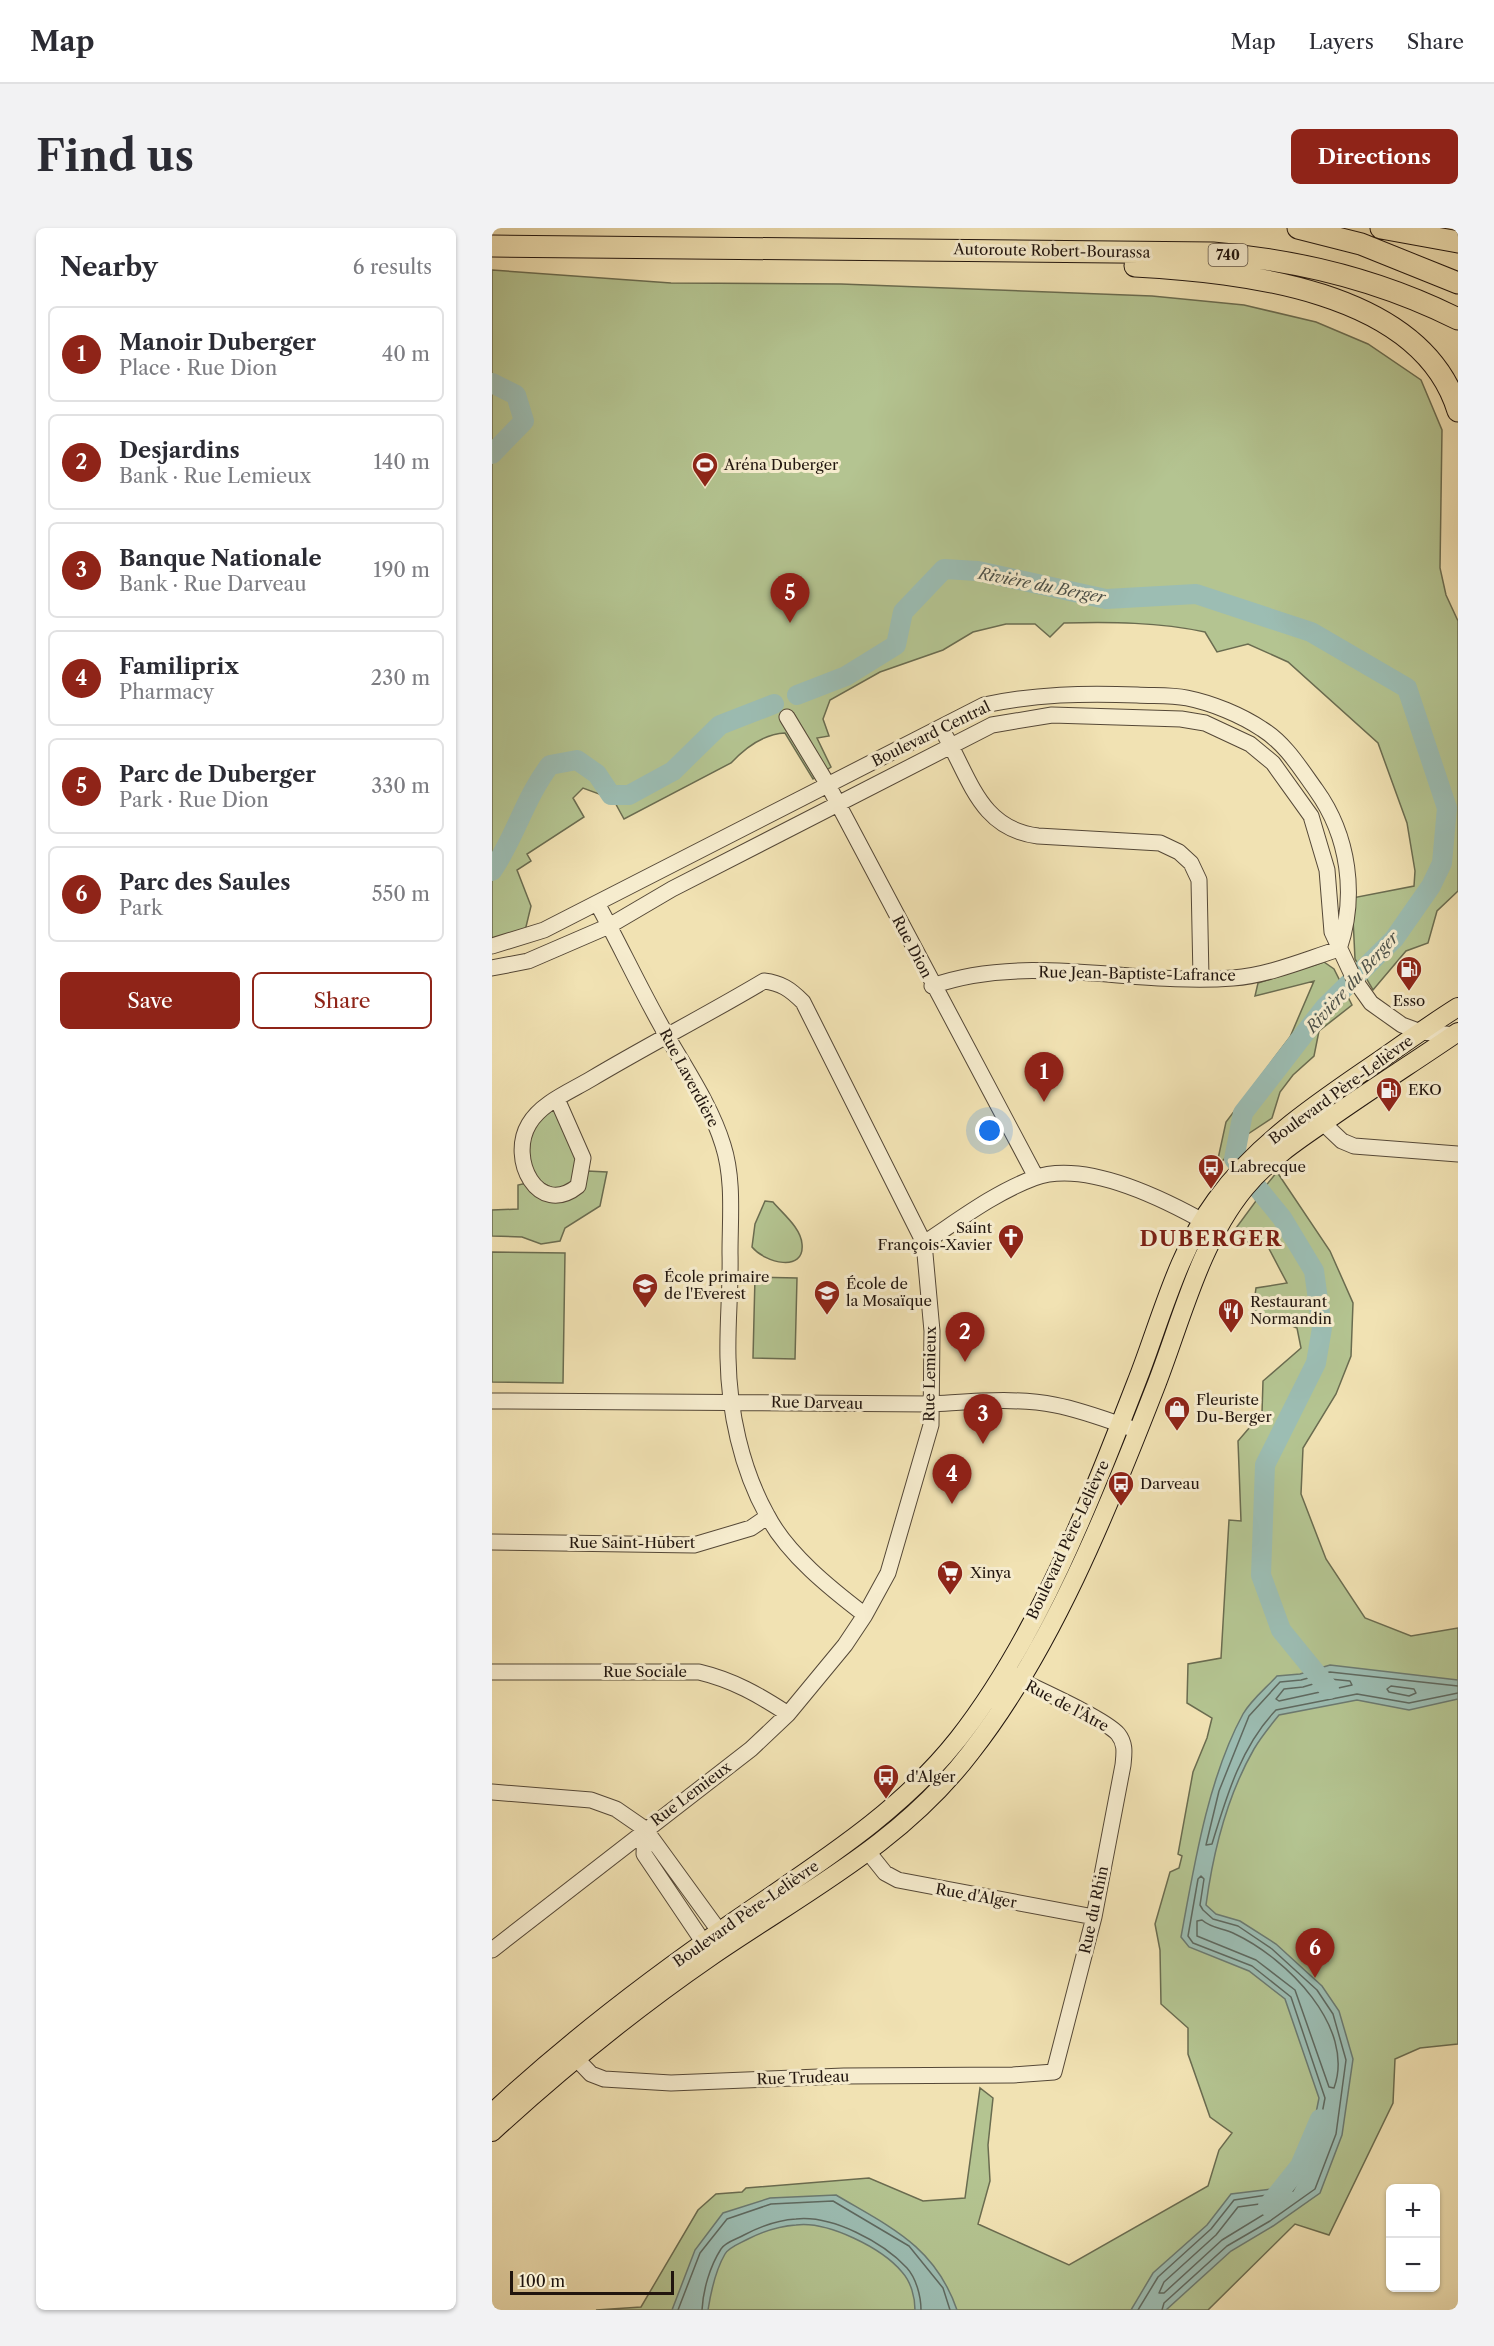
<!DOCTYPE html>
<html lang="en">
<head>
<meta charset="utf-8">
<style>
	body { margin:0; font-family:"Libre Caslon Text",serif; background:#f2f2f3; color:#2b2b33 }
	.controls { position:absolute; right:18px; bottom:18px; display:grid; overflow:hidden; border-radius:9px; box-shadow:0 2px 4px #0004 }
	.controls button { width:54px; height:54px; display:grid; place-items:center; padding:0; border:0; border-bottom:2px solid #e1e1e2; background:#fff; color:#2b2b33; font:30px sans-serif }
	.scale { position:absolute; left:18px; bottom:15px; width:164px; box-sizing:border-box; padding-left:6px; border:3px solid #21150e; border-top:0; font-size:16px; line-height:21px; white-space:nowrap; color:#21150e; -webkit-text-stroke:4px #f6ecce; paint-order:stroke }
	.you { position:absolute; left:498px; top:903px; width:21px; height:21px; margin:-15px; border:4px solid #fff; border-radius:50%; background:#1a73e8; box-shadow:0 0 0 9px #1a73e833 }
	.badge { display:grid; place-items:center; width:39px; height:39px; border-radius:50%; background:#8f2418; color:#fff; font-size:20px; font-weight:700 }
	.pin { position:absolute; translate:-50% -50px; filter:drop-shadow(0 2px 3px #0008) }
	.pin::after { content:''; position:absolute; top:32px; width:21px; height:18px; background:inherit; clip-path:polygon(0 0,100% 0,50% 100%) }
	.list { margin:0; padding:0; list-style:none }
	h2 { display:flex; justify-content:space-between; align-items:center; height:78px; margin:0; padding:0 24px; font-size:26px }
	h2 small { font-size:20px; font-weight:400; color:#7c7c81 }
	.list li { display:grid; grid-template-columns:39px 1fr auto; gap:18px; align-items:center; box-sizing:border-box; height:96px; margin:0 12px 12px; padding:0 12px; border:2px solid #e1e1e2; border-radius:9px }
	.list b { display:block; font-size:22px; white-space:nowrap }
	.list p { margin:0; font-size:20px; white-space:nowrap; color:#7c7c81 }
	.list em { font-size:20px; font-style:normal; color:#7c7c81 }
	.actions { display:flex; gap:12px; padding:18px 24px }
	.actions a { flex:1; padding:14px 0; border:2px solid #8f2418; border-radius:9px; text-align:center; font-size:21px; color:#8f2418 }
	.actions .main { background:#8f2418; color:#fff }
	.map { position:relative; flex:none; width:966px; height:2082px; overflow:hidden; border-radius:9px }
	header { display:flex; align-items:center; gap:36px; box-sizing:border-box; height:84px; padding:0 30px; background:#fff; border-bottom:2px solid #e1e1e2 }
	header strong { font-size:28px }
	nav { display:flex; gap:33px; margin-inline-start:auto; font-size:21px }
	.intro { display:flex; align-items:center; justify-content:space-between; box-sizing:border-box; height:144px; padding:0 36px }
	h1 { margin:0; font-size:42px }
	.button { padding:15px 27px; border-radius:9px; background:#8f2418; color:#fff; font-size:21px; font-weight:700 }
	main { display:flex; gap:36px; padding:0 36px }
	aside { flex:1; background:#fff; border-radius:9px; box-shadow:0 2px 4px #0004 }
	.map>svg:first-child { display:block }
	.green { fill:#b4c491; stroke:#6a6c50; stroke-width:1.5 }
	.water { fill:#9cbdb3; stroke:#6b7a71; stroke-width:1.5 }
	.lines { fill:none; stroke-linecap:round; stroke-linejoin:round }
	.shore { stroke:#5e6960; stroke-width:1.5 }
	.river { stroke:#9cbdb3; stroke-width:20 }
	.minor-casing { stroke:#554837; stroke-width:17 }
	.major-casing { stroke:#21150e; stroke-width:20 }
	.highway-casing { stroke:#21150e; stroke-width:23 }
	.minor { stroke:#f6ecce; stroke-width:15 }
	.major { stroke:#f1e2b3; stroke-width:18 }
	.highway { stroke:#f1e2b3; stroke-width:21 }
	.labels { text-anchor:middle; stroke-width:6; stroke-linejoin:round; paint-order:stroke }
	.shield { fill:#f6ecce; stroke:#615648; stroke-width:1.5 }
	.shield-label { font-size:14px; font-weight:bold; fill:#21150e }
	.street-label { font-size:15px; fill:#21150e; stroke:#f6ecce }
	.poi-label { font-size:15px; fill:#21150e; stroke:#f6ecce; text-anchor:start }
	.water-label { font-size:16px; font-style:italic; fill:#4c5048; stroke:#f6ecce }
	.district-label { font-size:21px; font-weight:bold; letter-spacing:1.5px; fill:#7a1f14; stroke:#f6ecce }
</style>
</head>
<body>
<header>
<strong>Map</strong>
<nav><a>Map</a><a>Layers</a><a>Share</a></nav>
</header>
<div class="intro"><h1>Find us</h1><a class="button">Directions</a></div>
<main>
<aside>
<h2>Nearby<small>6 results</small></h2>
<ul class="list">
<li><span class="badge">1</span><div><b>Manoir Duberger</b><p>Place · Rue Dion</p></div><em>40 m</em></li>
<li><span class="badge">2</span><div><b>Desjardins</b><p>Bank · Rue Lemieux</p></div><em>140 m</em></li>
<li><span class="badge">3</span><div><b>Banque Nationale</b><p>Bank · Rue Darveau</p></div><em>190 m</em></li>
<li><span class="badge">4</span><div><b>Familiprix</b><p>Pharmacy</p></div><em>230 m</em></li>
<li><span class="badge">5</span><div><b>Parc de Duberger</b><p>Park · Rue Dion</p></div><em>330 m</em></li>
<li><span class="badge">6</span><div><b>Parc des Saules</b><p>Park</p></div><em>550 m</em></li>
</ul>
<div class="actions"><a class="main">Save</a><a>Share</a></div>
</aside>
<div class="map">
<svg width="966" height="2082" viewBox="0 0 966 2082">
	<rect width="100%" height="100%" fill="#f1e2b3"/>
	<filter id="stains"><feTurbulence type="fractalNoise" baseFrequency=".00333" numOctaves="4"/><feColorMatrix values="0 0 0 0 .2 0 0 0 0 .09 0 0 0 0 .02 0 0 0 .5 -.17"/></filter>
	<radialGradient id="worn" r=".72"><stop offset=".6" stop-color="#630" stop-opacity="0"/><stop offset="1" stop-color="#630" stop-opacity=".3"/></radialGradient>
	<path class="green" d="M 0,42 L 179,55 L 349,56 L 660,68 L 752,77 L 824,94 L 876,116 L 929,152 L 950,202 L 948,340 L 954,367 L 966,393 L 966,663 L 945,683 L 936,715 L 914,723 L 881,762 L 863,731 L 860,670 L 922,658 L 923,643 L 915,595 L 886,515 L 796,434 L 756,416 L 725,424 L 713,404 C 666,394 620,394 572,395 L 558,409 L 543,396 L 514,396 L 481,404 L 451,422 L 388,444 L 338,472 L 331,491 L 337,508 L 325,510 L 339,539 L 321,551 L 293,505 C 272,506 253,520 239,535 L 132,591 L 121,571 L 91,560 L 81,570 L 92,589 L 35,626 L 39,633 L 25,642 L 39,678 L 33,703 L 0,711 Z
		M 832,734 L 842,741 L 860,777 L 827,803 L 822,828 L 801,847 L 788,864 L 780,890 L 753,908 L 724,940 L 734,894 L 798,809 L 822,753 L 763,768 L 766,755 Z
		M 64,880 L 85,931 L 82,954 L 66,963 L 43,951 C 33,917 29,899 64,880 Z
		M 95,943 L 115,944 L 108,978 L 73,1000 L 68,1013 L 49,1016 L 30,1009 L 0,1008 L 0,982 L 26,981 L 26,957 L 35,955 L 76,972 Z
		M 785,944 L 838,1023 L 861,1075 L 859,1128 L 844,1166 L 811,1220 L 809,1266 L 834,1331 L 873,1390 L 919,1408 L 966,1400 L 966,1816 L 928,1820 L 903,1831 L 901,1875 L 837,2007 L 803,1996 L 716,2082 L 104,2082 L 149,2079 L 206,1982 L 224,1966 L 250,1964 L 254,1960 L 377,1950 L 431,1973 L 473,1970 L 488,1860 L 501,1870 L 496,1917 L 498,1953 L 486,1996 L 577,2037 L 716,1958 L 727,1922 L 740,1905 L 718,1889 L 696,1826 L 696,1800 L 669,1776 L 668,1722 L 663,1696 L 678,1644 L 687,1640 L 690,1628 L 686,1626 L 701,1544 L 715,1510 L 720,1490 L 695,1475 L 696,1436 L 729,1430 L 737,1292 L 749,1293 L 746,1213 L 770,1185 L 771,1153 L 809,1120 L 805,1100 L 761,1082 L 764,1060 L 795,1055 L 775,1017 L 736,1011 L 764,973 L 763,971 Z
		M 273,973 L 281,974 C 291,986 309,1000 310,1016 C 313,1045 273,1035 260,1019 L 263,996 Z
		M 0,1024 L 73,1025 L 71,1155 L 0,1154 Z
		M 263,1049 L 305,1050 L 303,1131 L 261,1130 Z"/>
	<path class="water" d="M 838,1437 L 966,1452 L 966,1471 L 917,1482 L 865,1472 L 787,1487 C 778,1498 769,1509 762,1521 C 735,1568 721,1625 714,1677 L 724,1686 L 748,1693 L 784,1716 L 830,1758 L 847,1783 L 861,1831 L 850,1907 L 828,1965 L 781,1998 L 739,2023 L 674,2082 L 639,2082 L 661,2045 L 715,1997 L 739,1966 L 797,1959 L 817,1920 L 827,1870 L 793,1771 L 757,1743 L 697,1719 L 689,1709 C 702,1638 716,1550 751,1486 C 759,1472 774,1460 785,1448 L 808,1446 Z
		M 344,1967 C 398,1999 443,2018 465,2082 L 423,2082 C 423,2069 419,2054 410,2044 C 390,2020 336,1993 304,1997 C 288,1998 270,2004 256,2011 C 249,2015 237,2019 233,2026 C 223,2043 219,2063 216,2082 L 180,2082 L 203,2022 L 231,1985 L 278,1970 Z"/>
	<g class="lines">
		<path class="shore" d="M 838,1451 L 858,1453 L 860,1457 L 787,1473 L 784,1471 L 792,1461 L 811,1459 Z
			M 899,1458 L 922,1461 L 924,1465 L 917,1468 L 897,1464 L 895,1461 Z
			M 966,1458 L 838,1444 L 809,1452 L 788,1454 L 757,1488 L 727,1563 L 714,1617 L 720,1616 C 734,1570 749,1518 784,1482 L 865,1466 L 917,1475 L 966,1465
			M 710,1692 C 720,1701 732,1700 743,1706 C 794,1730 864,1799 842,1860 L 837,1859 L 803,1762 L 764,1732 L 705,1708 L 705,1693 Z
			M 782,1974 L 784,1979 L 730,2012 L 672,2065 L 667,2065 L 672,2054 L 724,2007 L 746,1979 Z
			M 186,2082 L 208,2025 L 235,1991 L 279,1976 L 341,1973 L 417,2018 L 451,2060 L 458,2082
			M 210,2082 C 211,2062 218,2038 229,2021 C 233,2014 245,2011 252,2007 C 267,1999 287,1992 304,1991 C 340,1987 391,2014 415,2040 C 424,2050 429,2068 429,2082
			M 646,2082 L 666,2049 L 719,2001 L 742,1972 L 801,1963 L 823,1922 L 833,1870 L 799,1769 L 760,1738 L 701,1715 L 696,1708 L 706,1651 L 709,1648 L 712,1651 L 708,1677 L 711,1682 L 721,1691 L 746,1698 L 780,1721 L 825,1762 L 841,1786 L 854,1832 L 844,1906 L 823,1961 L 778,1993 L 735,2018 L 672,2075 L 670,2082"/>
		<path class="river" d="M 0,155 L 24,167 L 32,193 L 0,226
			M 305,467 L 354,448 L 404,417 L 411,384 L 452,341 L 486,343 L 614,371 L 704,366 L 819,404 L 915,460 L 955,580 L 950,635 L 939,658 L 902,711 L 833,779 L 751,885 L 742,931 L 790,990 L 822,1043 L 830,1100 L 824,1135 L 773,1237 L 769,1347 L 789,1402 L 837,1461
			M 0,643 C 23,610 33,569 58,537 L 85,532 L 105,546 L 119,567 L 137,567 L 181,543 L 228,497 L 282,476
			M 776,1978 L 808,1938 L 828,1891"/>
		<g class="minor-casing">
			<path id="minor" d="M 295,489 L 336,557 L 544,949
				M 454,509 C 479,553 489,601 546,608 L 668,615 L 687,624 L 699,635 L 707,652 L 709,750
				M 105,675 C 129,719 150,765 175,808 C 195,843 219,878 231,917 C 242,951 238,990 238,1025 C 239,1060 235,1095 236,1130 C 237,1183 249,1240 275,1287 C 295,1326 339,1361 373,1387
				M 0,718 L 52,702 L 492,477 C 544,466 592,465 645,467 C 661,468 679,467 695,470 C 720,475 749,487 770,501 C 794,516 808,540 824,562 C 857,608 865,668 847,721
				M 0,740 L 36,733 L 117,698 L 180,661 L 500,497 L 560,487 L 689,491 L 713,495 L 758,516 L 781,535 L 819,588 L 835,642 L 840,704 L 862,751 L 879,775 L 910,797 L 929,804 L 966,807
				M 440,758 C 536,724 642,758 741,750 C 778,747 812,732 847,721
				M 831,895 L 850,913 L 862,918 L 966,926
				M 432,1015 C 467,992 502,965 542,950 C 594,931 674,972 718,997
				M 0,1173 L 438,1176 C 478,1174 523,1169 563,1177 C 589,1182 613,1191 638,1200
				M 0,1314 L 202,1317 L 259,1300 L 275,1289
				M 0,1444 L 207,1444 C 241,1452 267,1467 296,1486
				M 0,1564 L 99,1572 L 124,1581 L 153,1601 L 233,1711
				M 153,1601 L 152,1626 L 218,1724
				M 377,1625 L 393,1645 L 406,1652 L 602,1689
				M 0,1722 L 259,1521 L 296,1486 L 353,1417 L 373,1387 L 396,1345 L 439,1197 L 440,1103 L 432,1015 L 311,774 C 298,761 289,755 272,753 C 215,787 156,817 99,851 C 79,863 49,875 37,896 C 16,931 46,990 86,958 L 91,930 L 65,871
				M 77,1823 L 99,1846 L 112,1851 L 179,1855 L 352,1848 L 521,1847 L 562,1844 L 602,1689 L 631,1537 C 632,1526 634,1516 626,1506 C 612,1490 541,1459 519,1448"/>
		</g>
		<g class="major-casing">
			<path id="major" d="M 0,1885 C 77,1813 157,1752 244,1692 C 323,1637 406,1587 466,1511 C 547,1408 601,1266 648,1145 C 670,1087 687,1022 724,972 C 763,918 818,880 872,843 C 903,822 934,799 966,779
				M 0,1904 C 69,1841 141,1782 218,1729 C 311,1665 409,1616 479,1524 C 559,1422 616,1281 663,1160 C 689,1094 707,1016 753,960 C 775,933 806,912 834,893 C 878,862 922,834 966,804"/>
		</g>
		<g class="highway-casing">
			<path id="highway" d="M 806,0 L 869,16 L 966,55
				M 889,0 L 966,14
				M 0,18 L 721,25 C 806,32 890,53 966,91
				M 643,38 C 748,44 929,61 966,183"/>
		</g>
		<use href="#minor" class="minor"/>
		<use href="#major" class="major"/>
		<use href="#highway" class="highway"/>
	</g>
	<defs>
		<g id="stadium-pin" transform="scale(1.35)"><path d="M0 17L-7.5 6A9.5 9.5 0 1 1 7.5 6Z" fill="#8f2418" stroke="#f6ecce"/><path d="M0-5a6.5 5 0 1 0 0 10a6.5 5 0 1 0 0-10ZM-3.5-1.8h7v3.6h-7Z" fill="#fff"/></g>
		<g id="fuel-pin" transform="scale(1.35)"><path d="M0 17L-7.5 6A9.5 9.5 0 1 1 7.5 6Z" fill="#8f2418" stroke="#f6ecce"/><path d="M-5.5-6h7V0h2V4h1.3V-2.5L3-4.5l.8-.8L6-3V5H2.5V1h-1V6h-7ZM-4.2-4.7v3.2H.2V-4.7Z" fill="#fff"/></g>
		<g id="bus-pin" transform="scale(1.35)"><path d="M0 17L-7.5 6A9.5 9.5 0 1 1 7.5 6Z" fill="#8f2418" stroke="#f6ecce"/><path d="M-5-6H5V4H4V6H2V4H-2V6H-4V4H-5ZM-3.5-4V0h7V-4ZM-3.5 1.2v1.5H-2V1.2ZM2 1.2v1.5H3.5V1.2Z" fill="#fff"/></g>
		<g id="church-pin" transform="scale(1.35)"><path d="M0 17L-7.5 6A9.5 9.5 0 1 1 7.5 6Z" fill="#8f2418" stroke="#f6ecce"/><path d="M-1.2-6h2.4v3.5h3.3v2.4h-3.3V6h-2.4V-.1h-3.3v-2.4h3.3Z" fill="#fff"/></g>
		<g id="school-pin" transform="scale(1.35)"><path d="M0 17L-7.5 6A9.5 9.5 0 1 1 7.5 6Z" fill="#8f2418" stroke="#f6ecce"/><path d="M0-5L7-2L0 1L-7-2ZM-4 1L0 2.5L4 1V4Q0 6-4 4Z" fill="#fff"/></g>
		<g id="restaurant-pin" transform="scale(1.35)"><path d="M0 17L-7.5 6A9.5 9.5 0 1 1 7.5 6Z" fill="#8f2418" stroke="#f6ecce"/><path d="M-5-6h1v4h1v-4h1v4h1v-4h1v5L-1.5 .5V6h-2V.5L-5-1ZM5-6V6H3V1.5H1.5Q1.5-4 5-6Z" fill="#fff"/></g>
		<g id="shop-pin" transform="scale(1.35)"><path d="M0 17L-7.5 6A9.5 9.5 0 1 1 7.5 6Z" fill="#8f2418" stroke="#f6ecce"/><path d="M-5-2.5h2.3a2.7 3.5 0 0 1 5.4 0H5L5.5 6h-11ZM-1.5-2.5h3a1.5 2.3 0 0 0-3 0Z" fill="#fff"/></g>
		<g id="supermarket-pin" transform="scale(1.35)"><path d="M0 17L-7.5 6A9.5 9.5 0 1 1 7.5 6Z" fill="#8f2418" stroke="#f6ecce"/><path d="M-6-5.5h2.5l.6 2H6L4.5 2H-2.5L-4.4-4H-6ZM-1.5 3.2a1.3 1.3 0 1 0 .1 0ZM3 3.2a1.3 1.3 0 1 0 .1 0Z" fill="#fff"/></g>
	</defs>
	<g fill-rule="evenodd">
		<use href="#stadium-pin" x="213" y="237"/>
		<use href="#fuel-pin" x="917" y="741"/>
		<use href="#fuel-pin" x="897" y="862"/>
		<use href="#bus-pin" x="719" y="939"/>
		<use href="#church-pin" x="519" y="1009"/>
		<use href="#school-pin" x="153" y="1058"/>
		<use href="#school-pin" x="335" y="1065"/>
		<use href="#restaurant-pin" x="739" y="1083"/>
		<use href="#shop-pin" x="685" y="1181"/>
		<use href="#bus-pin" x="629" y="1256"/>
		<use href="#supermarket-pin" x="458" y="1345"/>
		<use href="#bus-pin" x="394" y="1549"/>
	</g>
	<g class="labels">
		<rect class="shield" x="716.5" y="16" width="39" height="22" rx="4.5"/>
		<g class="shield-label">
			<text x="736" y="32">740</text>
		</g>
		<g class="street-label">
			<text transform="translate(560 23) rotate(1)" y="5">Autoroute Robert-Bourassa</text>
			<text transform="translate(439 506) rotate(-26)" y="5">Boulevard Central</text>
			<text transform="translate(420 719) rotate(62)" y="5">Rue Dion</text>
			<text transform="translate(645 746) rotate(1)" y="5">Rue Jean-Baptiste-Lafrance</text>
			<text transform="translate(197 850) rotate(62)" y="5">Rue Laverdière</text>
			<text transform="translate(849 862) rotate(-36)" y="5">Boulevard Père-Lelièvre</text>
			<text transform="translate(438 1146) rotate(-89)" y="5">Rue Lemieux</text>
			<text transform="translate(325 1175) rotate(1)" y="5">Rue Darveau</text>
			<text transform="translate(576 1312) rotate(-65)" y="5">Boulevard Père-Lelièvre</text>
			<text x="140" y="1320">Rue Saint-Hubert</text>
			<text x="153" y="1449">Rue Sociale</text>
			<text transform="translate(575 1478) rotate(28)" y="5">Rue de l'Âtre</text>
			<text transform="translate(199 1566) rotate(-37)" y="5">Rue Lemieux</text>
			<text transform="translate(484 1668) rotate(10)" y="5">Rue d'Alger</text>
			<text transform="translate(602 1682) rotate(-78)" y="5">Rue du Rhin</text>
			<text transform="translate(254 1686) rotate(-35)" y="5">Boulevard Père-Lelièvre</text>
			<text transform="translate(311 1850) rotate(-2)" y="5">Rue Trudeau</text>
		</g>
		<g class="poi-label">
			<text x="232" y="242">Aréna Duberger</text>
			<text x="917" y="778" text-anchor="middle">Esso</text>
			<text x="916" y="867">EKO</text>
			<text x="738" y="944">Labrecque</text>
			<text x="500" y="1005" text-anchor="end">Saint<tspan x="500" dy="17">François-Xavier</tspan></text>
			<text x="172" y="1054">École primaire<tspan x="172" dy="17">de l'Everest</tspan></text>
			<text x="354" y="1061">École de<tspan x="354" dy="17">la Mosaïque</tspan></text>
			<text x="758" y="1079">Restaurant<tspan x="758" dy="17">Normandin</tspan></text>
			<text x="704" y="1177">Fleuriste<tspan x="704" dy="17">Du-Berger</tspan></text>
			<text x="648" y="1261">Darveau</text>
			<text x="478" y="1350">Xinya</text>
			<text x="414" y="1554">d'Alger</text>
		</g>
		<g class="water-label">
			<text transform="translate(550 357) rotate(11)" y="6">Rivière du Berger</text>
			<text transform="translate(860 754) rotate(-48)" y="6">Rivière du Berger</text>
		</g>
		<g class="district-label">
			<text x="719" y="1018">DUBERGER</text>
		</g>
	</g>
	<rect width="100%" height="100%" filter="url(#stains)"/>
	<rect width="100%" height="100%" fill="url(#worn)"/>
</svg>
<div class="controls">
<button>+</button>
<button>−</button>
</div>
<div class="scale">100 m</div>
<div class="you"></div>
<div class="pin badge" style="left:552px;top:874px">1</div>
<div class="pin badge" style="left:473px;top:1134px">2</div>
<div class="pin badge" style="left:491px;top:1216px">3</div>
<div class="pin badge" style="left:460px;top:1276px">4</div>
<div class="pin badge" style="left:298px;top:395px">5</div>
<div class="pin badge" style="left:823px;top:1750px">6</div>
</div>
</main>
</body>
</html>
